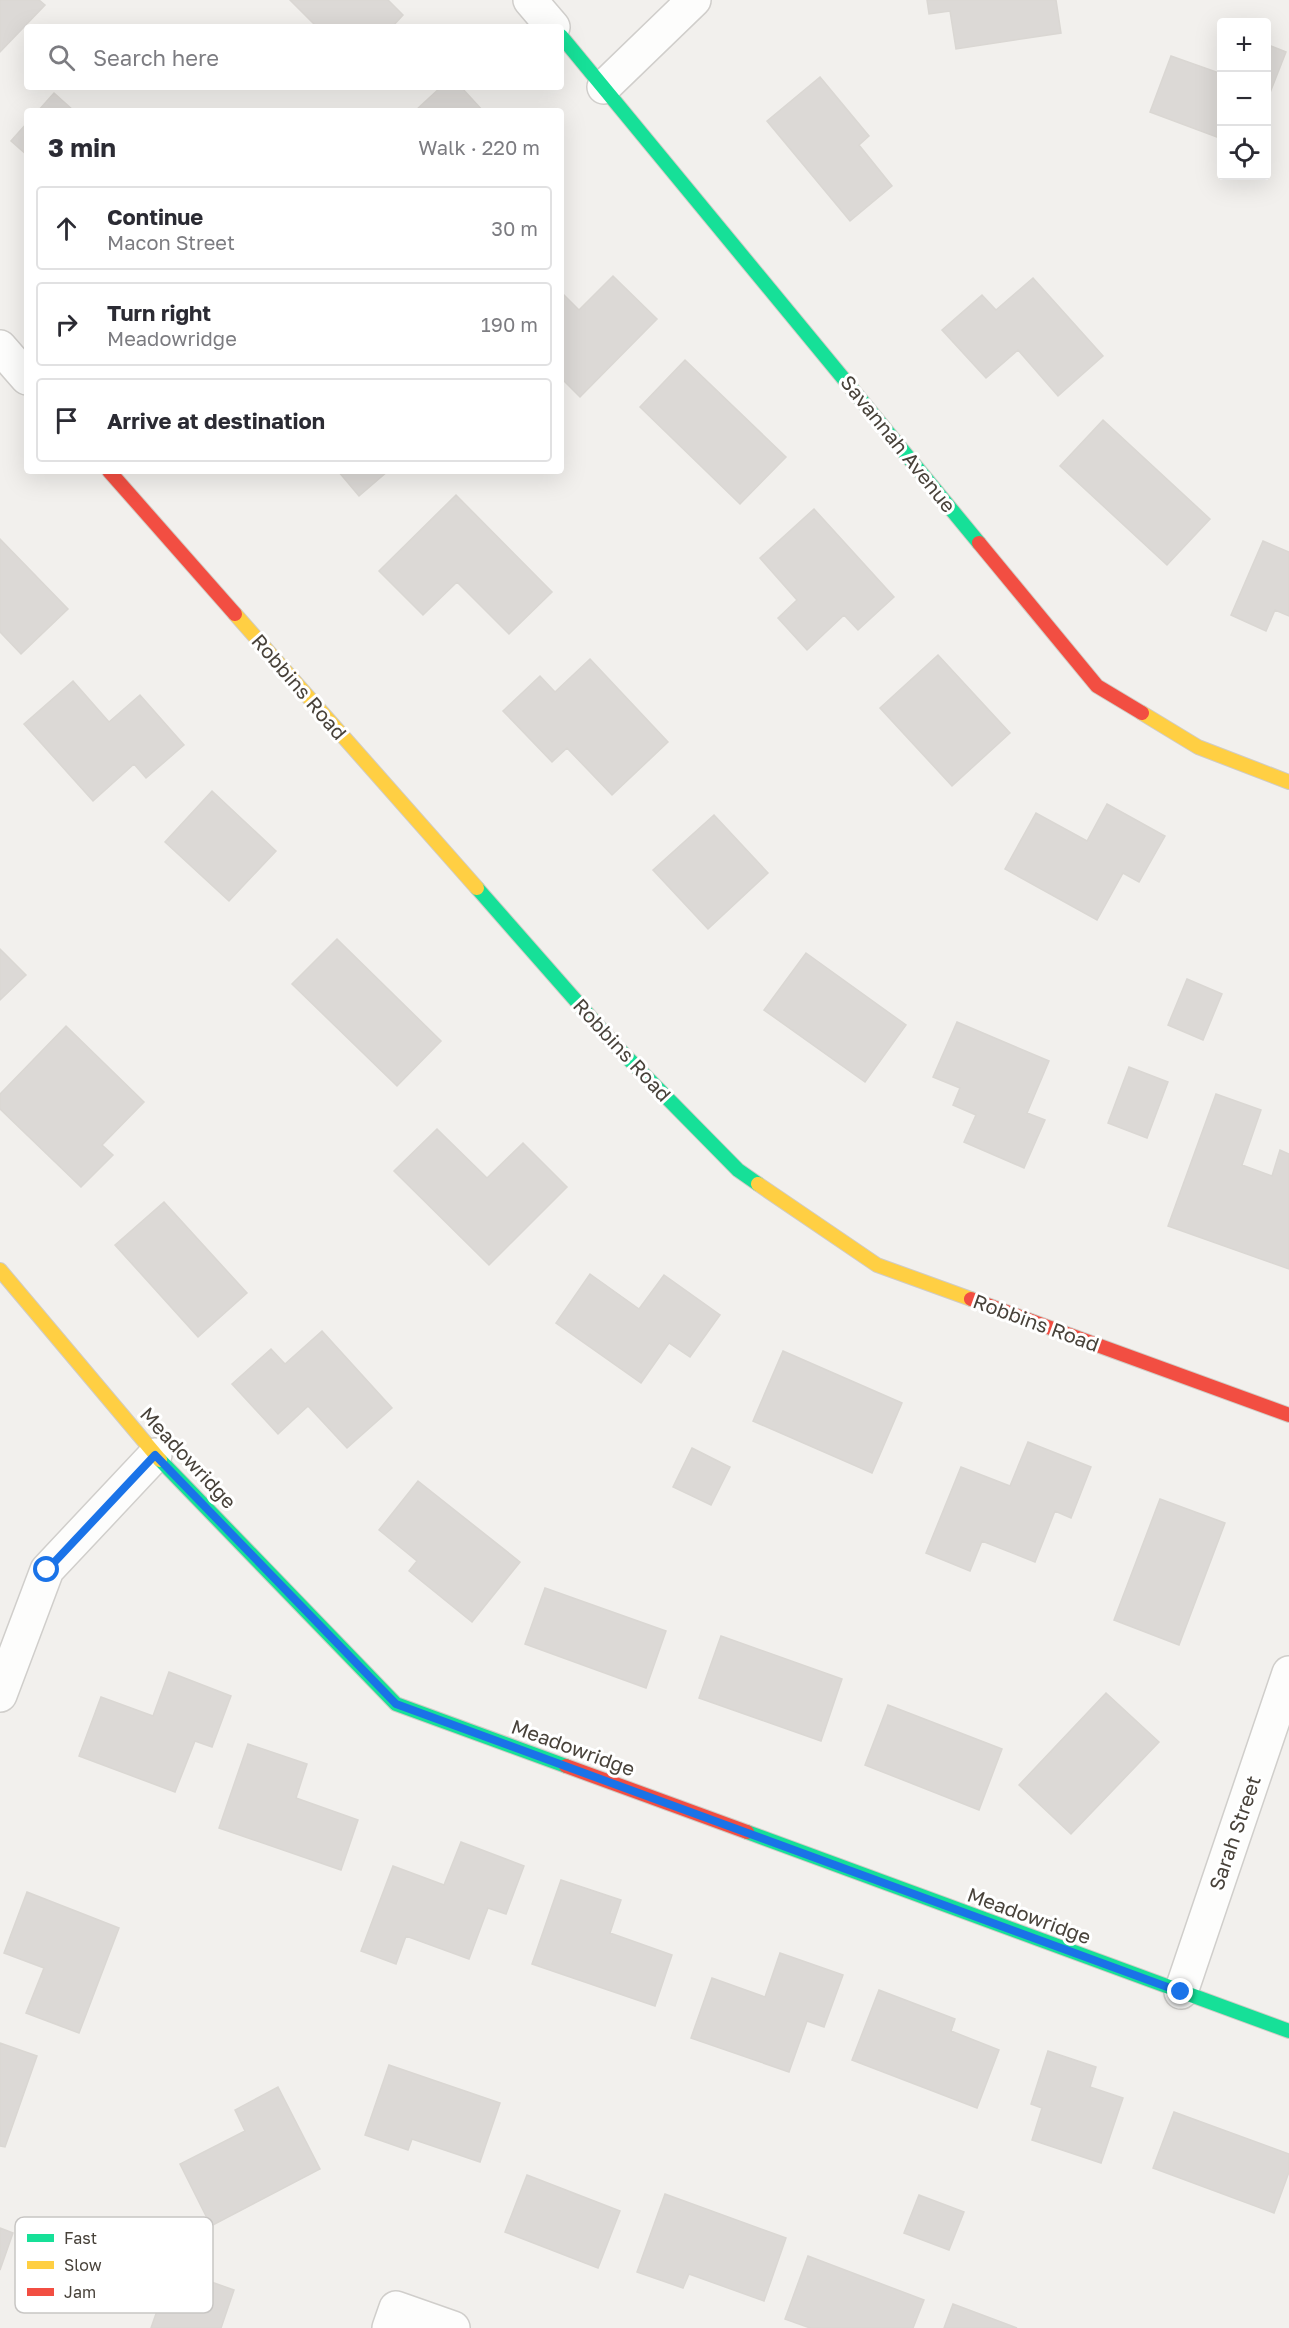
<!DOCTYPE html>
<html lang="en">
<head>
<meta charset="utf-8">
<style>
	body { margin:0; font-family:"Golos Text",sans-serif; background:#f2f2f3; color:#2b2b33 }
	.controls { position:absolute; right:18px; top:18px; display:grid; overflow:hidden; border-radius:6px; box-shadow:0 6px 24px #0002 }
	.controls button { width:54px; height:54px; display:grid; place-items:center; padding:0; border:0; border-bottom:2px solid #e1e1e2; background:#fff; color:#2b2b33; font:30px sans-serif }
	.stop { position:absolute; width:18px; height:18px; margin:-14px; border:4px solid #1a73e8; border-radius:50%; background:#fff }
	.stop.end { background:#1a73e8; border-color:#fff; box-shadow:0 2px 6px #0008 }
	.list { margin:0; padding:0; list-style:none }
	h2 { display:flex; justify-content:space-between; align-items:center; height:78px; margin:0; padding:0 24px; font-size:26px }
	h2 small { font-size:20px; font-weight:400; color:#7c7c81 }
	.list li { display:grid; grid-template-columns:39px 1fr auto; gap:18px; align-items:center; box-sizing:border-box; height:84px; margin:0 12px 12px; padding:0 12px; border:2px solid #e1e1e2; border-radius:6px }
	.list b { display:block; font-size:22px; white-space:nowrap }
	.list p { margin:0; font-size:20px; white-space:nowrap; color:#7c7c81 }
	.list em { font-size:20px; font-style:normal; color:#7c7c81 }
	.icon { flex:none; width:33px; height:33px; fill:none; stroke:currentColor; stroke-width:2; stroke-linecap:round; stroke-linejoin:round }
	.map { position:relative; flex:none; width:1289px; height:2328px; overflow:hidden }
	.search { position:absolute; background:#fff; box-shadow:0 6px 24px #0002; left:24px; top:24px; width:540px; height:66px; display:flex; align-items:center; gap:15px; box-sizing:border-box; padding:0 21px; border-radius:6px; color:#7c7c81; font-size:22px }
	.panel { position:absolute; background:#fff; box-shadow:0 6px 24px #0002; left:24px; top:108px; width:540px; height:366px; border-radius:6px }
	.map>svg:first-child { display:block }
	.building { fill:#dcd9d6; stroke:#dad7d3; stroke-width:1.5 }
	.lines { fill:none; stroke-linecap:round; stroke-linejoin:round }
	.street-casing { stroke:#d0cecb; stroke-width:36 }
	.fast-casing { stroke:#d0ccc5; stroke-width:16 }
	.slow-casing { stroke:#d0ccc5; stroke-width:16 }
	.jam-casing { stroke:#d0ccc5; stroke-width:16 }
	.street { stroke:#fdfdfc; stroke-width:33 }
	.fast { stroke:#16e098; stroke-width:14 }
	.slow { stroke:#ffcf43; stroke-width:14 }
	.jam { stroke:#f24e42; stroke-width:14 }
	.route { stroke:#1a73e8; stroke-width:8 }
	.labels { text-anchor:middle; stroke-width:6; stroke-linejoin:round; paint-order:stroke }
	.street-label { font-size:20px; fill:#48423a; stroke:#fff }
	.key { fill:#fff; stroke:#c8c6c4; stroke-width:1.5 }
	.key-label { font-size:16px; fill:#48423a }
</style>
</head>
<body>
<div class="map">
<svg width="1289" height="2328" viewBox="0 0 1289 2328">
	<rect width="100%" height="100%" fill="#f2f0ed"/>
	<path class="building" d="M 0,0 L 39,0 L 45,5 L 0,52 Z
		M 290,0 L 388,0 L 403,15 L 392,27 L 317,27 Z
		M 927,0 L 1056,0 L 1061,33 L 956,49 L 950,11 L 929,14 Z
		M 1266,44 L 1286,52 L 1266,103 Z
		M 1171,56 L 1222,74 L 1222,139 L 1150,112 Z
		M 820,77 L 869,136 L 859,145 L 892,186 L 850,221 L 767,121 Z
		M 441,87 L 461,87 L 483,111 L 415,111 Z
		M 54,93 L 74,111 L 38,111 Z
		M 27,123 L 27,155 L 11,141 Z
		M 613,276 L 657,319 L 580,397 L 561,378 L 561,292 L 579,310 Z
		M 1033,278 L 1103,356 L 1058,396 L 1018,350 L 986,378 L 942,330 L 982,295 L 996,310 Z
		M 685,360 L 786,457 L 740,504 L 640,407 Z
		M 1103,420 L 1210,519 L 1167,565 L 1060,466 Z
		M 338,471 L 388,471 L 359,496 Z
		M 456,495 L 552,592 L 509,634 L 457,582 L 423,615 L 379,571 Z
		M 814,509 L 894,597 L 858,630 L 844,615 L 807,650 L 778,618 L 797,600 L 760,558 Z
		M 0,539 L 68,609 L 21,654 L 0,632 Z
		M 1263,541 L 1289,552 L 1289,616 L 1275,610 L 1266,631 L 1231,615 Z
		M 938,655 L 1010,733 L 952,786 L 880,708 Z
		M 590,659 L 668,742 L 612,795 L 567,748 L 552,762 L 503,711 L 540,676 L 555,692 Z
		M 73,681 L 109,722 L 140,695 L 184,745 L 146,778 L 134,764 L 93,801 L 24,724 Z
		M 212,791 L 276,851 L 229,901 L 165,842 Z
		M 1107,804 L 1165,836 L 1139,882 L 1123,873 L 1097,920 L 1005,869 L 1036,813 L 1087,841 Z
		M 714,815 L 768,873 L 708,929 L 653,870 Z
		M 337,939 L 441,1041 L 397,1086 L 292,984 Z
		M 0,949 L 26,975 L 0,1000 Z
		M 806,953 L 906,1025 L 865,1082 L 764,1010 Z
		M 1187,979 L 1222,994 L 1203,1040 L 1168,1025 Z
		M 957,1022 L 1049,1061 L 1027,1113 L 1045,1120 L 1024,1168 L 964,1142 L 976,1115 L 953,1105 L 960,1088 L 933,1077 Z
		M 66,1026 L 144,1102 L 102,1145 L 113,1155 L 81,1187 L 0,1109 L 0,1094 Z
		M 1129,1067 L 1168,1082 L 1147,1138 L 1108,1123 Z
		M 1216,1094 L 1261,1110 L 1242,1165 L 1272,1176 L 1280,1150 L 1289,1154 L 1289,1269 L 1168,1226 Z
		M 437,1129 L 487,1178 L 523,1143 L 567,1187 L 489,1265 L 394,1171 Z
		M 164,1202 L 247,1293 L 198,1337 L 115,1245 Z
		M 590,1274 L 639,1309 L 664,1275 L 720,1315 L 690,1357 L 669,1343 L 641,1383 L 556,1323 Z
		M 322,1331 L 392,1408 L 347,1448 L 308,1406 L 278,1434 L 232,1384 L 271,1349 L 285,1364 Z
		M 783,1351 L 902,1403 L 872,1473 L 753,1421 Z
		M 1028,1442 L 1091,1467 L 1071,1518 L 1055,1511 L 1035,1562 L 982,1541 L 970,1571 L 926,1553 L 961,1467 L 1010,1486 Z
		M 692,1448 L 730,1467 L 711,1505 L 673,1487 Z
		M 418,1481 L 520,1562 L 472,1622 L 409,1571 L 417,1561 L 379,1530 Z
		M 1160,1499 L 1225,1523 L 1179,1645 L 1114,1620 Z
		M 545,1588 L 666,1631 L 646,1688 L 525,1644 Z
		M 721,1636 L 842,1679 L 821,1741 L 699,1698 Z
		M 169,1672 L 231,1696 L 212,1747 L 195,1741 L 175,1792 L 79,1756 L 101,1697 L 153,1716 Z
		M 1106,1693 L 1159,1742 L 1071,1834 L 1019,1785 Z
		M 888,1705 L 1002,1749 L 979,1810 L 865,1765 Z
		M 248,1744 L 307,1764 L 296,1798 L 358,1820 L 341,1870 L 219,1828 Z
		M 461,1842 L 524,1866 L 506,1914 L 488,1908 L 469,1959 L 406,1936 L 396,1964 L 361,1951 L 393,1866 L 444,1885 Z
		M 561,1880 L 621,1900 L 610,1933 L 672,1955 L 655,2006 L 532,1964 Z
		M 27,1892 L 119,1928 L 79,2033 L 26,2013 L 44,1968 L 4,1953 Z
		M 780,1953 L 843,1975 L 824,2027 L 807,2021 L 789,2072 L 691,2038 L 712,1978 L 765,1997 Z
		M 879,1990 L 955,2019 L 951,2031 L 999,2050 L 977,2108 L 852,2060 Z
		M 0,2043 L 37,2056 L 5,2147 L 0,2146 Z
		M 1048,2051 L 1096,2067 L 1090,2087 L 1123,2098 L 1101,2163 L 1032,2140 L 1042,2108 L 1031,2104 Z
		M 389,2065 L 500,2103 L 480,2162 L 412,2139 L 408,2150 L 365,2135 Z
		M 278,2087 L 320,2169 L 211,2226 L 180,2164 L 245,2131 L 235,2110 Z
		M 1174,2112 L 1289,2154 L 1289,2172 L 1274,2213 L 1153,2168 Z
		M 527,2175 L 620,2211 L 598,2268 L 505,2232 Z
		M 665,2194 L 786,2238 L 764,2301 L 689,2274 L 683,2288 L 637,2272 Z
		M 919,2195 L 964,2212 L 949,2250 L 904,2233 Z
		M 0,2228 L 13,2233 L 0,2270 Z
		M 808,2256 L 924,2300 L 913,2328 L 810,2328 L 785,2319 Z
		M 172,2268 L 234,2290 L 221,2328 L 151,2328 Z
		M 953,2304 L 1017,2328 L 944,2328 Z"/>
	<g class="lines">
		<g class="street-casing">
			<path id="street" d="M 530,0 L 553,27
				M 604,87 L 694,0
				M 0,347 L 27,378
				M 0,1695 L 47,1570 L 155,1455
				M 1181,1992 L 1289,1673
				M 389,2328 L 396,2308 L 453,2328"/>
		</g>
		<g class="fast-casing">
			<path id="fast" d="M 561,36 L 979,543
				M 477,888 L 614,1044 L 738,1170 L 758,1184
				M 160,1460 L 396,1704 L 566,1766
				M 747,1832 L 1289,2031"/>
		</g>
		<g class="slow-casing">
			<path id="slow" d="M 235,614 L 477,888
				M 1142,713 L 1198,747 L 1289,782
				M 758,1184 L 877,1265 L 971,1299
				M 0,1270 L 160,1460"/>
		</g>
		<g class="jam-casing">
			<path id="jam" d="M 109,471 L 235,614
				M 979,543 L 1097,686 L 1142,713
				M 971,1299 L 1289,1415
				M 566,1766 L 747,1832"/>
		</g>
		<use href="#street" class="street"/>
		<use href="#fast" class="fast"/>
		<use href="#slow" class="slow"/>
		<use href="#jam" class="jam"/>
	</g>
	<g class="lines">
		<path class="route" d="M 47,1570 L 155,1455 L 396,1704 L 1181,1992"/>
	</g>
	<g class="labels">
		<g class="street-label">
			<text transform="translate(898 444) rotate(51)" y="7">Savannah Avenue</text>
			<text transform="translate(299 687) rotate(49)" y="7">Robbins Road</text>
			<text transform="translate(622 1050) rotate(47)" y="7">Robbins Road</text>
			<text transform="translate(1036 1323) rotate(20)" y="7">Robbins Road</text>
			<text transform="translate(188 1458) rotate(47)" y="7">Meadowridge</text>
			<text transform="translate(573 1748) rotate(20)" y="7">Meadowridge</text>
			<text transform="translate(1235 1833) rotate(-71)" y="7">Sarah Street</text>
			<text transform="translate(1029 1916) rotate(20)" y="7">Meadowridge</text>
		</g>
	</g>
	<rect x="15" y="2217" width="198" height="96" rx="9" class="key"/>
	<rect x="27" y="2234" width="27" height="8" fill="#16e098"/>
	<rect x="27" y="2261" width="27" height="8" fill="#ffcf43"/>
	<rect x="27" y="2288" width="27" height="8" fill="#f24e42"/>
	<g class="key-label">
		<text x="64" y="2244">Fast</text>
		<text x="64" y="2271">Slow</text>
		<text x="64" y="2298">Jam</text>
	</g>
</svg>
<div class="controls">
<button>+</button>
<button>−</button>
<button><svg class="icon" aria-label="locate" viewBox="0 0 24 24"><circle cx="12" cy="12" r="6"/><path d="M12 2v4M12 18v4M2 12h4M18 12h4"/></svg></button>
</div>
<div class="stop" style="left:47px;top:1570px"></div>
<div class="stop end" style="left:1181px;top:1992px"></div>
<div class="search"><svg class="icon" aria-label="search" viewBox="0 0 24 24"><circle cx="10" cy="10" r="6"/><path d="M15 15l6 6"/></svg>Search here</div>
<section class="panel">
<h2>3 min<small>Walk · 220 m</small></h2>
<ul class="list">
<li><svg class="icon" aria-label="ahead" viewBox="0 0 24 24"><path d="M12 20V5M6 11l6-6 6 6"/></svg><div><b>Continue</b><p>Macon Street</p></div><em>30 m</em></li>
<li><svg class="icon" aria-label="right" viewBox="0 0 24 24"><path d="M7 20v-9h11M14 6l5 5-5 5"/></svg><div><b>Turn right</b><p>Meadowridge</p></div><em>190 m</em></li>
<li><svg class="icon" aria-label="arrive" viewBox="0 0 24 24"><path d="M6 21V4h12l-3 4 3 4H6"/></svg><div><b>Arrive at destination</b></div></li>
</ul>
</section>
</div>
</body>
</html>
